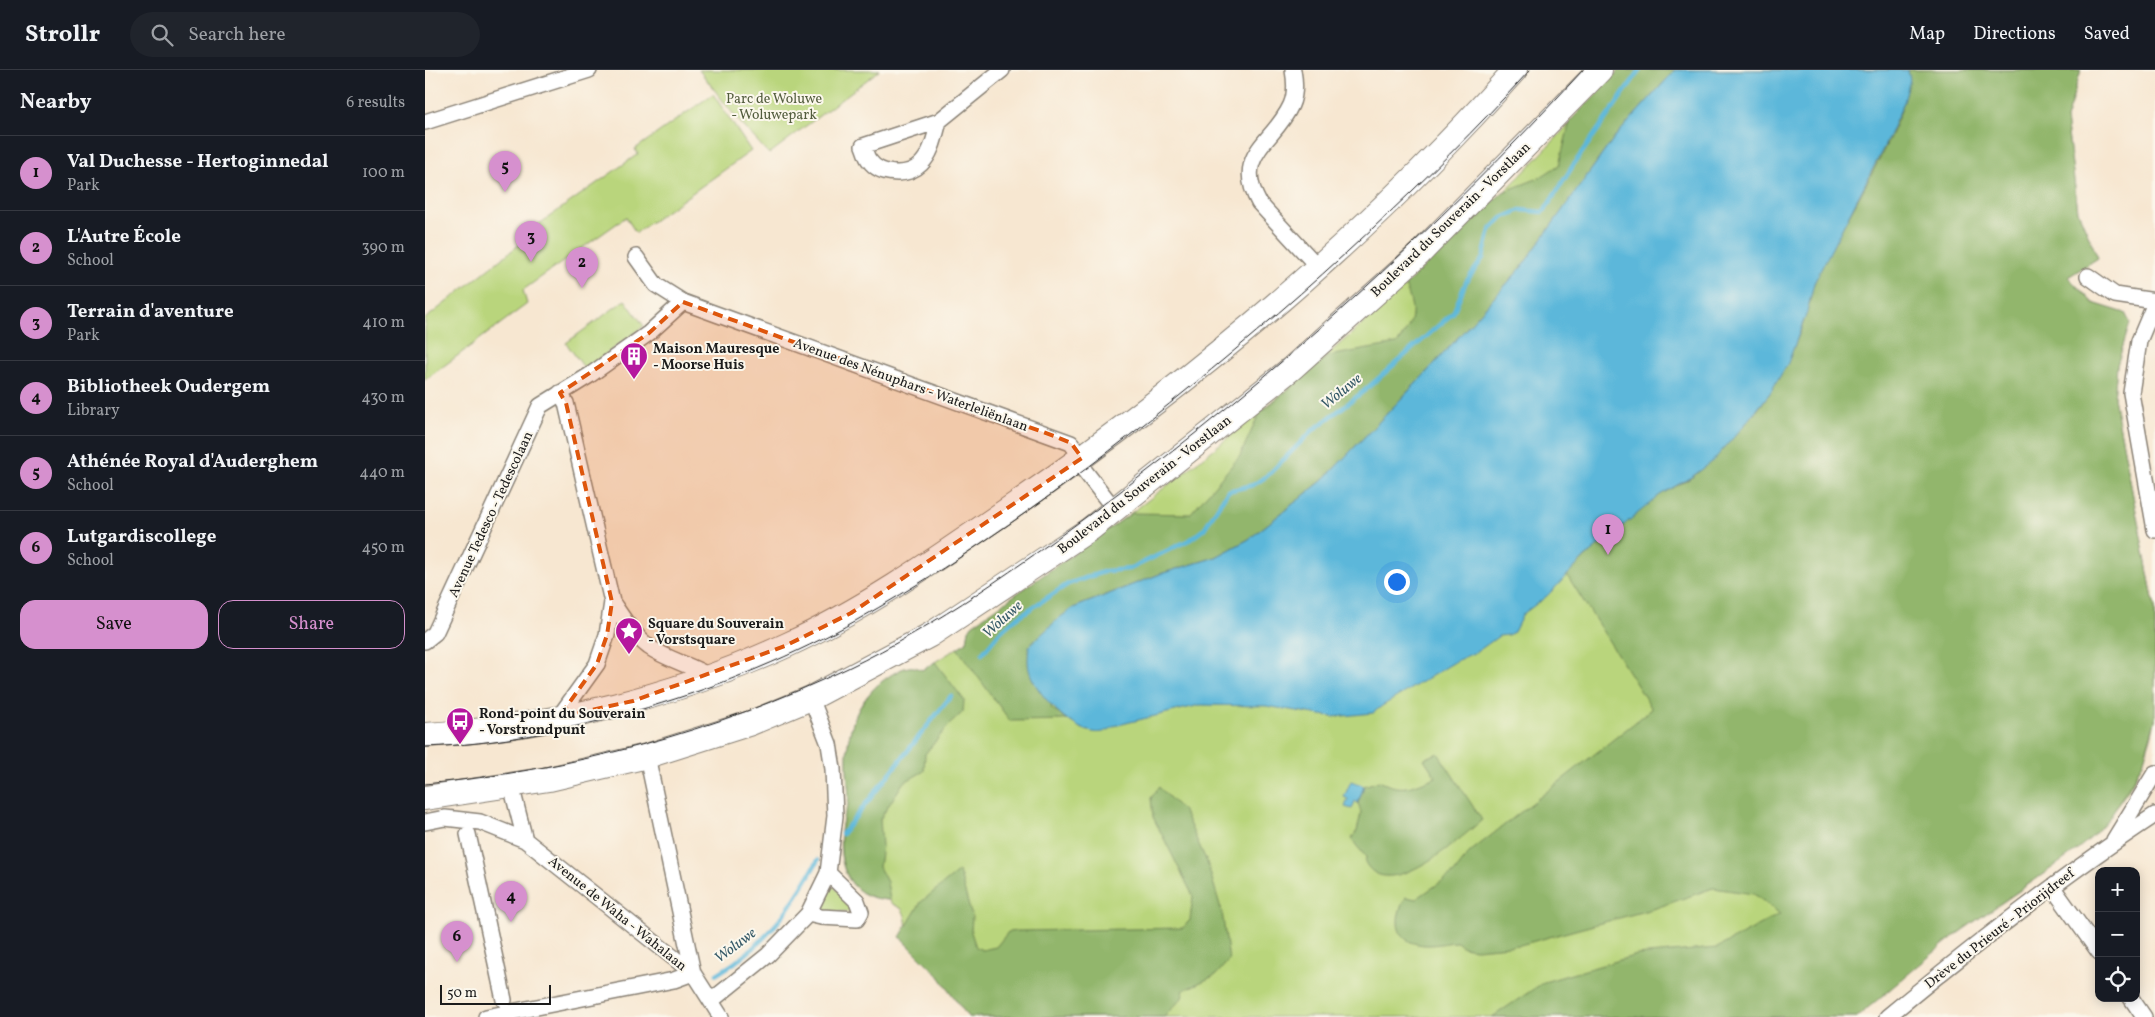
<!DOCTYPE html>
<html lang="en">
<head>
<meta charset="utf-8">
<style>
	body { margin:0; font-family:Vollkorn,serif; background:#20242c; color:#f1f3f6 }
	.controls { position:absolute; right:15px; bottom:15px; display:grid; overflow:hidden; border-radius:10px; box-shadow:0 2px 12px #0003 }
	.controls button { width:45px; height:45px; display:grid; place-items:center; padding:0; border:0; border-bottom:1px solid #363941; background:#171b24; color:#f1f3f6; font:25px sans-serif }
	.scale { position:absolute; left:15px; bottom:12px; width:111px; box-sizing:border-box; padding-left:5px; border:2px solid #1c1c1c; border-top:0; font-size:14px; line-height:18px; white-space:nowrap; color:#1c1c1c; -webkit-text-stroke:4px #fbf7ec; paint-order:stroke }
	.you { position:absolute; left:971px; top:511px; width:18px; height:18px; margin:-12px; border:4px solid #fff; border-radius:50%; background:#1a73e8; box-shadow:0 0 0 8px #1a73e833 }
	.badge { display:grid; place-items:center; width:32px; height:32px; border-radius:50%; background:#d690ce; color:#111; font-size:16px; font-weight:700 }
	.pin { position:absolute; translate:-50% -41px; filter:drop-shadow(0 1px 2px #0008) }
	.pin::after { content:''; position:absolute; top:26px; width:18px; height:15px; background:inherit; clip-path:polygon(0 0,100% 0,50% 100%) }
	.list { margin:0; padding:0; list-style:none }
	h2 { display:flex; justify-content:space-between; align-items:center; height:65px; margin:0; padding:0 20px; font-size:21px }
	h2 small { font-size:16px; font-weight:400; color:#9ea1a6 }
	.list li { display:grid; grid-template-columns:32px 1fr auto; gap:15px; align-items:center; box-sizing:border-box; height:75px; padding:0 20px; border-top:1px solid #363941 }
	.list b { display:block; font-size:19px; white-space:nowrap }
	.list p { margin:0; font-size:16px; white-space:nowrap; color:#9ea1a6 }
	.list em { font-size:16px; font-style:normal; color:#9ea1a6 }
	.actions { display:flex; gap:10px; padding:15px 20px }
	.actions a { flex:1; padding:11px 0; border:1px solid #d690ce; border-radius:15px; text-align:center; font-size:18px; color:#d690ce }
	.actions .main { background:#d690ce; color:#111 }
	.icon { flex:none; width:28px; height:28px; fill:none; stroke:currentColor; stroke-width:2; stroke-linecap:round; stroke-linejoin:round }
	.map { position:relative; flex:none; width:1730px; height:947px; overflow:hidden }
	header { display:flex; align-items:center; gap:30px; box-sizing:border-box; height:70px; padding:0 25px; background:#171b24; border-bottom:1px solid #363941 }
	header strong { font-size:24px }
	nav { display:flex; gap:28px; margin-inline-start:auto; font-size:18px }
	.search { width:350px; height:45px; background:#20242c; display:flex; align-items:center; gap:12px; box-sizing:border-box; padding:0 18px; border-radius:28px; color:#9ea1a6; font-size:19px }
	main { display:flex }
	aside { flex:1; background:#171b24 }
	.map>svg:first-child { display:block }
	.green { fill:#b9d57c; stroke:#6a784c }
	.forest { fill:#92b66c; stroke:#576944 }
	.water { fill:#5cb7da; stroke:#3c6a7b }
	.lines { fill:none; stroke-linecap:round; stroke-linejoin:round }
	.stream { stroke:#5cb7da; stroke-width:4.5 }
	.street-casing { stroke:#8a8276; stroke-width:18 }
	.primary-casing { stroke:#8a8276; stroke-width:26 }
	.street { stroke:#fff; stroke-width:15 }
	.primary { stroke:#fff; stroke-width:24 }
	.tram { stroke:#1c1c1c; stroke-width:1 }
	.marked { fill:#de560d; fill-opacity:0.2; stroke:#de560d; stroke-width:4; stroke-dasharray:10 6; stroke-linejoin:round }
	.labels { text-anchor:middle; stroke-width:4; stroke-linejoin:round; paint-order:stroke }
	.park-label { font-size:14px; fill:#535d3e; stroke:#fbf7ec }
	.street-label { font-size:14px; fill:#1c1c1c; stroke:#fbf7ec }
	.poi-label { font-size:14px; font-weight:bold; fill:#1c1c1c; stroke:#fbf7ec; text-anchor:start }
	.water-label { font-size:15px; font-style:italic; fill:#365a68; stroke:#fbf7ec }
</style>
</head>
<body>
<header>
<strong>Strollr</strong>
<div class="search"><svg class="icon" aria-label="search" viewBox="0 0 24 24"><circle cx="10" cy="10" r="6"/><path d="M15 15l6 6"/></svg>Search here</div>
<nav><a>Map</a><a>Directions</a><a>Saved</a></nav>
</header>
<main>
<aside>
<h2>Nearby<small>6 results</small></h2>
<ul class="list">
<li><span class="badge">1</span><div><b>Val Duchesse - Hertoginnedal</b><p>Park</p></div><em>100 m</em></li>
<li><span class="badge">2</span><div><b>L'Autre École</b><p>School</p></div><em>390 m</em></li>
<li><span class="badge">3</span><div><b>Terrain d'aventure</b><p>Park</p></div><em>410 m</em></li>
<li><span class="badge">4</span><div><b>Bibliotheek Oudergem</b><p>Library</p></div><em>430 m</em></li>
<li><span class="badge">5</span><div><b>Athénée Royal d'Auderghem</b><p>School</p></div><em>440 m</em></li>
<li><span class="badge">6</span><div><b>Lutgardiscollege</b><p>School</p></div><em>450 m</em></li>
</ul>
<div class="actions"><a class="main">Save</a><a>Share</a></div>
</aside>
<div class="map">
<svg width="1730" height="947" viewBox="0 0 1730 947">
	<rect width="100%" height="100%" fill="#fbf7ec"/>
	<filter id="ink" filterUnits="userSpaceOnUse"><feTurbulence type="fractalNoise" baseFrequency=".02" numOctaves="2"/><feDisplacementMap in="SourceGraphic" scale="10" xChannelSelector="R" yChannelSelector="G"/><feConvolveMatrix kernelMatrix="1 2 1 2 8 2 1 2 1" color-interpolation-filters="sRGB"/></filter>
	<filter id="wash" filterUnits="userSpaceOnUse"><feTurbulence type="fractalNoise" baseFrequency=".0096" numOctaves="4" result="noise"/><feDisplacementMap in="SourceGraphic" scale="20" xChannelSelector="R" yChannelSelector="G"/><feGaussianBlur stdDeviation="1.12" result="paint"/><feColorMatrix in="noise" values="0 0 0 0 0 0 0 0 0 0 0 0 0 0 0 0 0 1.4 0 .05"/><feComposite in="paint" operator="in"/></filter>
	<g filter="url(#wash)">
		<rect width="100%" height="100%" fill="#f7e7d1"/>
		<path class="green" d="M 274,0 L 455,0 L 344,84 L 312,49 Z
			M 1194,0 L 1656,0 L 1641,49 L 1653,141 L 1673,188 L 1643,207 L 1668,233 L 1700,243 L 1705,253 L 1692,295 L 1689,328 L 1730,539 L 1730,650 C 1709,762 1614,803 1531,865 C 1497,890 1465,919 1432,947 L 543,947 L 514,906 L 475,867 C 484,858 482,849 477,839 L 466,833 L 465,830 C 418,829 410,787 418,749 C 419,744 422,739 423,735 C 425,722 422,708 422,696 C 421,659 433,626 466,605 C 477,598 485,594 497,600 L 542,572 L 544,560 L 547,555 C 736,430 911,286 1073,128 C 1115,87 1154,43 1194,0 Z
			M 288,24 L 326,81 L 211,163 L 201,147 L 98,220 L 102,234 L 0,310 L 0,249 L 109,163 L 107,159 L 213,84 L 210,79 Z
			M 200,230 L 219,256 L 160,299 L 141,273 Z
			M 408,816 L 430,837 L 428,842 L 397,841 L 395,834 L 403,818 Z"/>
		<path class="forest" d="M 1194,0 L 1250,0 L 1189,68 L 1096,198 L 999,305 L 898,410 L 824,469 L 791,487 L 735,504 L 648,538 L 626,638 L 643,650 L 585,651 L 532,578 L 542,572 L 544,560 L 547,555 L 707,443 L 765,444 L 815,386 L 834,344 L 903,286 L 972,274 C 990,249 991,244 980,215 L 1078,122 L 1114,108 L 1134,95 L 1145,51 Z
			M 1483,0 L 1656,0 L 1641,49 L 1653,141 L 1673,188 L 1643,207 L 1668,233 L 1700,243 L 1705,253 L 1692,295 L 1689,328 L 1730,539 L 1730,650 L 1718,693 L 1684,748 L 1667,767 L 1644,786 L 1530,865 L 1432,947 L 1067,947 L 1119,912 L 1212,885 L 1292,878 L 1355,844 L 1329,824 L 1288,818 L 1231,838 L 1095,875 L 1051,879 L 1038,877 L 1032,872 C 1023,872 1014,875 1005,875 C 971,876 966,852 981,827 L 991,829 L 1029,803 L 1045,782 L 1227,639 L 1142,505 C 1170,477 1201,449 1233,426 C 1244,418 1259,414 1270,405 C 1288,389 1306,370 1323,351 C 1351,320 1369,282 1382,242 C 1385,233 1386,222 1389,213 C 1408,166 1491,43 1483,0 Z
			M 510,592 L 539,630 L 538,642 L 524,655 L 500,684 L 499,701 L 478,713 L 455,749 L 457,776 L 454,797 L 462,812 L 465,830 C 418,829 411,787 418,749 C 418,744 422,740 423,735 C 425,723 422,709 422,696 C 421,659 433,626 466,605 C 477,599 485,593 497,600 Z
			M 1013,683 L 1057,750 C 1036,768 962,835 940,792 L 941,787 L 926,769 L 932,761 L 936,743 L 933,733 L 939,716 L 954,711 C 978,723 987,716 1011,707 L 999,689 Z
			M 734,717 L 759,742 L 782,792 L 797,842 L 804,890 L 791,905 L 759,920 L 757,928 L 739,947 L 543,947 L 514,906 L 475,867 L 496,832 L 534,801 L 547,847 L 546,862 L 551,877 L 557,880 L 571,877 L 583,862 L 594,861 L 758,858 L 765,850 L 768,826 L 728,747 L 726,728 Z"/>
		<path class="water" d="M 1250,0 L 1483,0 L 1485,10 L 1479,32 L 1460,75 L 1389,213 L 1382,242 L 1363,293 L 1345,323 L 1323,351 L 1287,392 L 1268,406 L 1235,425 L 1160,487 L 1122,526 L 1098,544 L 1089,562 L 1083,565 L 1074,566 L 1053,581 L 1033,590 L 957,636 L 948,643 L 908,647 L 841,636 L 775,635 L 689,656 C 664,681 613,628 605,603 C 602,595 603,585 604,576 L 634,548 L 648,538 L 735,504 L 791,487 L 824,469 L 898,410 L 999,305 L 1096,198 L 1189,68 Z
			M 926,711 L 939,716 L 933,733 L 930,731 L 927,739 L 920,737 L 923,729 L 919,727 Z"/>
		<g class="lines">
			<path class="stream" d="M 557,584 L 575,562 L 590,549 L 643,514 L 681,501 L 705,499 L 766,469 L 779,459 L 803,421 L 828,415 L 842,406 L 887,361 L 939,321 L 1028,243 L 1041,212 L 1058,188 L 1065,160 L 1077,148 L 1095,140 L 1117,142 L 1120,140 L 1149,94 L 1215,0
				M 417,764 L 526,626
				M 292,904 C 341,876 366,838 393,790"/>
		</g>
	</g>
	<g filter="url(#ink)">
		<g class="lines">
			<g class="street-casing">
				<path id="street" d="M 868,0 C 870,11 871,24 866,35 C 849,73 807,84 834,133 L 893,197
					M 514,51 C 510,66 507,83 496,94 C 483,107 455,106 444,90 C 441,86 440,80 438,76 L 514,51 L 577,0
					M 0,52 L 164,0
					M 211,187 L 231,215 L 258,232 L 646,373 L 657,388 L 659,400 L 690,440
					M 1663,206 L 1690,225 L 1730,231
					M 1730,233 L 1714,271 L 1706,323 L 1730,460
					M 187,532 C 198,548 208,565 224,577 C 241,589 266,595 284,606
					M 0,571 L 10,563 L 115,336 L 165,305 L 224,263 L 258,232
					M 134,647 L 172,594 L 182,565 L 187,532 L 141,333 L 135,323
					M 222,686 L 268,903
					M 86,715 L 100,770
					M 0,752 L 20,748 L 55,752 L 100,770 L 268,903 L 296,947
					M 43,764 L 79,930
					M 1689,770 L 1730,703
					M 1628,818 L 1674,882
					M 383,844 L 396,847 L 432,849 L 436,842 L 432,831 L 403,803
					M 1706,928 L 1719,947
					M 286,931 L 343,885 L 383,844 L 403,803 L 410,746 L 408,699 L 404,674 L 386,628
					M 61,947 L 249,910 L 268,903
					M 1462,947 C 1548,876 1637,806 1730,745"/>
			</g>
			<g class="primary-casing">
				<path id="primary" d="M 0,665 C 123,658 250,627 362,575 C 443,538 517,485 591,434 C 772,309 943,166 1090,0
					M 0,728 L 124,709 L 222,686 L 326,653 L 386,628 L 505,565 L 665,459 L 867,298 L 993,185 L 1175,0"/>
			</g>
			<use href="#street" class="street"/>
			<use href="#primary" class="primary"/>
			<path class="tram" d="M 0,677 C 139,672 311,619 432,550 C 549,484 660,403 764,318 C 885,219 1000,115 1105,0
				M 0,714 C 147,700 290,662 423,598 C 513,555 596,495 676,436 C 851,306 1011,160 1158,0"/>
		</g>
	</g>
	<path class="marked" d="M 258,232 L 629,366 L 646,373 L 657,388 L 426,543 L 360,576 L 208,631 L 134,647 L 172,594 L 182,565 L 187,532 L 141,333 L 135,323 L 224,263 Z"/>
	<defs>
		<g id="building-pin" transform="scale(1.4375)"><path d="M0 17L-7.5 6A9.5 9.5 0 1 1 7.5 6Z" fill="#b5179e" stroke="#fbf7ec"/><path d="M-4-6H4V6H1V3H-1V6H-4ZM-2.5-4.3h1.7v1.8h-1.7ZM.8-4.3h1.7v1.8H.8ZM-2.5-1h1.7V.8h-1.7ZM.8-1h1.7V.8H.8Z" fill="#fff"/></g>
		<g id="sight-pin" transform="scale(1.4375)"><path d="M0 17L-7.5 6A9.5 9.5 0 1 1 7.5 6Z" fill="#b5179e" stroke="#fbf7ec"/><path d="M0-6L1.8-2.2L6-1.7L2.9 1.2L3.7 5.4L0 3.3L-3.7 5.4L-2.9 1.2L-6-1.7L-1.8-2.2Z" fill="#fff"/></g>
		<g id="bus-pin" transform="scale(1.4375)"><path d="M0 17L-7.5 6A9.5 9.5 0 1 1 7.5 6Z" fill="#b5179e" stroke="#fbf7ec"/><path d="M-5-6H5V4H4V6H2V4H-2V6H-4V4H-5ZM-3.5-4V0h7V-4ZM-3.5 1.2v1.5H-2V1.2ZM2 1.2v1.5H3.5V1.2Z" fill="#fff"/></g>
	</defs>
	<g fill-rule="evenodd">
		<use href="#building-pin" x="209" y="286"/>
		<use href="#sight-pin" x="204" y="561"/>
		<use href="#bus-pin" x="35" y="651"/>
	</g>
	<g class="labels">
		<g class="park-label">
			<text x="349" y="33">Parc de Woluwe<tspan x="349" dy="16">- Woluwepark</tspan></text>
		</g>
		<g class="street-label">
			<text transform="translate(1025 149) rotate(-44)" y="5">Boulevard du Souverain - Vorstlaan</text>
			<text transform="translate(486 314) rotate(20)" y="5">Avenue des Nénuphars - Waterleliënlaan</text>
			<text transform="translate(719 414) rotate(-38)" y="5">Boulevard du Souverain - Vorstlaan</text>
			<text transform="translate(65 444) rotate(-65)" y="5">Avenue Tedesco - Tedescolaan</text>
			<text transform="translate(193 843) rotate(39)" y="5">Avenue de Waha - Wahalaan</text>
			<text transform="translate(1574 858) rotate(-38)" y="5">Drève du Prieuré - Priorijdreef</text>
		</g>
		<g class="poi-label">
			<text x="228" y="283">Maison Mauresque<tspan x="228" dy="16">- Moorse Huis</tspan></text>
			<text x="223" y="558">Square du Souverain<tspan x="223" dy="16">- Vorstsquare</tspan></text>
			<text x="54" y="648">Rond-point du Souverain<tspan x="54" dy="16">- Vorstrondpunt</tspan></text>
		</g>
		<g class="water-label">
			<text transform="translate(916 321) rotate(-39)" y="5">Woluwe</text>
			<text transform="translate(577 549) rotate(-42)" y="5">Woluwe</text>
			<text transform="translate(310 875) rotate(-37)" y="5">Woluwe</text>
		</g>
	</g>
</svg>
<div class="controls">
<button>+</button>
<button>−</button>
<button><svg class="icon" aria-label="locate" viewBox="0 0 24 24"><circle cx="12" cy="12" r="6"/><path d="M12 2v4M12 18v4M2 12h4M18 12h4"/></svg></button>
</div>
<div class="scale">50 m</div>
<div class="you"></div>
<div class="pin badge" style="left:1183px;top:485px">1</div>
<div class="pin badge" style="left:157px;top:218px">2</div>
<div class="pin badge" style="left:106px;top:192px">3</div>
<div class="pin badge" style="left:86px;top:852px">4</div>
<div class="pin badge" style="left:80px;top:122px">5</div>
<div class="pin badge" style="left:32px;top:892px">6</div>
</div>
</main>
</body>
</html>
